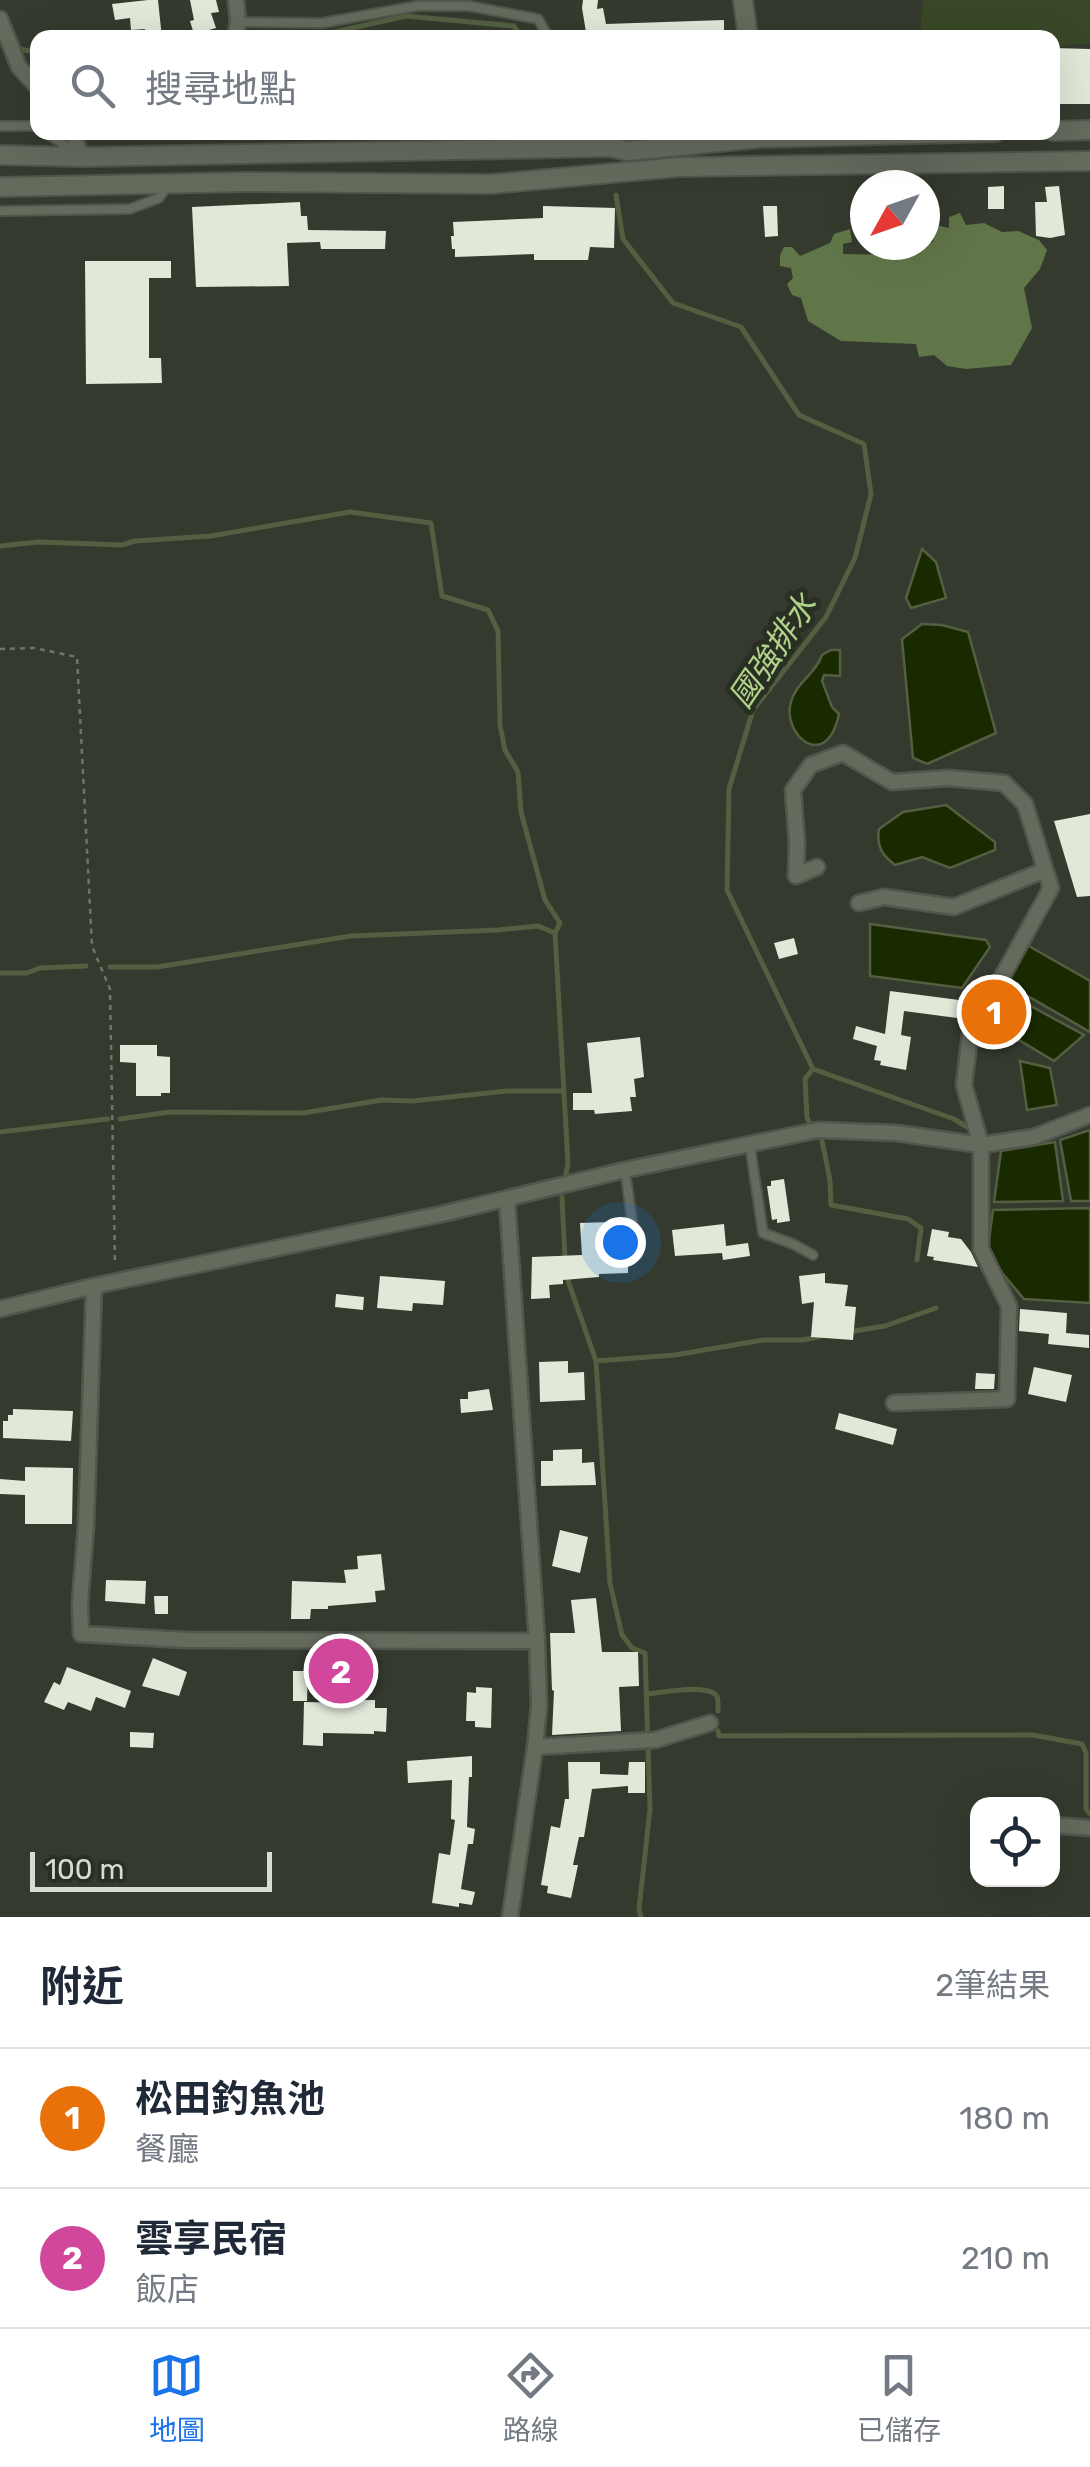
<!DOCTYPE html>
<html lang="zh-TW">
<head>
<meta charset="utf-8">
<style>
	body { margin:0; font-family:Rubik,"Noto Sans TC",sans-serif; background:#f6f6f7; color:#1f2937 }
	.controls { position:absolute; right:30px; bottom:30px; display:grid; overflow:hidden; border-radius:20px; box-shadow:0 10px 40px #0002 }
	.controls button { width:90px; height:90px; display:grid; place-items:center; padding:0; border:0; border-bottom:2px solid #e0e1e3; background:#fff; color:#1f2937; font:50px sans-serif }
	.compass { position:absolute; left:850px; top:170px; width:90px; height:90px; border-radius:50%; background:#fff; box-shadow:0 10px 40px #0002; rotate:230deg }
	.scale { position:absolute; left:30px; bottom:25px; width:242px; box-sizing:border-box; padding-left:10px; border:5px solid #d9dcd5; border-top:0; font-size:28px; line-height:35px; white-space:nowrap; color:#d9dcd5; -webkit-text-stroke:8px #2a2f24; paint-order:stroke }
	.you { position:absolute; left:620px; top:1242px; width:35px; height:35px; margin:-25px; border:8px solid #fff; border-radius:50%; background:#1a73e8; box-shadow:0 0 0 15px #1a73e833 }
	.badge { display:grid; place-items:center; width:65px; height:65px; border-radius:50%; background:#1a73e8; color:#fff; font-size:32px; font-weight:700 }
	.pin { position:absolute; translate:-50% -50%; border:5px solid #fff; box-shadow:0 2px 10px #0006 }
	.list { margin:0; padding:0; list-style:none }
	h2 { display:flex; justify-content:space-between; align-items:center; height:130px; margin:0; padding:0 40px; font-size:42px }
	h2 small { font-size:32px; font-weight:400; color:#747a83 }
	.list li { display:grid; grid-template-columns:65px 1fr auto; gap:30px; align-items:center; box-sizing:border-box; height:140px; padding:0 40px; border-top:2px solid #e0e1e3 }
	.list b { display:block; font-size:38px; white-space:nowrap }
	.list p { margin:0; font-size:32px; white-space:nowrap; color:#747a83 }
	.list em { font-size:32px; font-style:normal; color:#747a83 }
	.icon { flex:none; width:55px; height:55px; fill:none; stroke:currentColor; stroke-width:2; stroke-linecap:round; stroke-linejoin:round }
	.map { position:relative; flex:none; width:1090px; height:1917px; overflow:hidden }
	.search { position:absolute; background:#fff; box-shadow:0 10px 40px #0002; left:30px; right:30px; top:30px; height:110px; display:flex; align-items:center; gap:25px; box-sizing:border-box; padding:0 35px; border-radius:20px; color:#747a83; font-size:38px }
	.sheet { height:410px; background:#fff }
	nav { display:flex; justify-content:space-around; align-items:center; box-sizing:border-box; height:140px; border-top:2px solid #e0e1e3; background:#fff; font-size:28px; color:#747a83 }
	nav a { display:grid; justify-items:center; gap:5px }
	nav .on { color:#1a73e8 }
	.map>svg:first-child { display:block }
	.green { fill:#394827 }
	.forest { fill:#617648 }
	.water { fill:#1a2a00; stroke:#535f40; stroke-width:2.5 }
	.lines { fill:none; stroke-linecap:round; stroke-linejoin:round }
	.stream { stroke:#535f40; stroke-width:5 }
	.building { fill:#e0e8d8 }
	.service-casing { stroke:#51554b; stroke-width:12 }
	.minor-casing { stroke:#51554b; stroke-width:19 }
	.tertiary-casing { stroke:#51554b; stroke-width:22 }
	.path { stroke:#70746a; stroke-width:2.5; stroke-dasharray:5 5; stroke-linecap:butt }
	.service { stroke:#646b5d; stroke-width:8 }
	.minor { stroke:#646b5d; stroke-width:14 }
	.tertiary { stroke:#646b5d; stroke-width:18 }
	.labels { text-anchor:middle; stroke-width:10; stroke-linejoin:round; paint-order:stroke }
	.water-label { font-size:32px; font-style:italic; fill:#b1d289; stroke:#2a2f24 }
</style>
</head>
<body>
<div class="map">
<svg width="1090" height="1917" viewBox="0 0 1090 1917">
	<rect width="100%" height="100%" fill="#343a2e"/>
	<path class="green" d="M 923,0 L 1090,0 L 1090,43 L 1053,47 L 1052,38 L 920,37 Z"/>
	<path class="forest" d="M 960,213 L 966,225 L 984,223 L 1002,232 L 1018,231 L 1039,240 L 1047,250 L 1040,269 L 1024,288 L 1032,328 L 1011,365 L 966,369 L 947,366 L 934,355 L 919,357 L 916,344 L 841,341 L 808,321 L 801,298 L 792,295 L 787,284 L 793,278 L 791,268 L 780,266 L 780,255 L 784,247 L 792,247 L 800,256 L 830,243 L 834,234 L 850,229 L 852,242 L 843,244 L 843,254 L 889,255 L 889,245 L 906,245 L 906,247 L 933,242 L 935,225 L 949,228 L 949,217 Z"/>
	<path class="water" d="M 922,549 L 936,562 L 946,598 L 911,608 L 906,598 Z
		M 922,624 L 942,625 L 968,632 L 996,733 L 927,764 L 913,758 L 902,639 Z
		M 831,650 L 840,650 L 840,676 L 824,675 L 822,681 L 832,707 L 839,714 C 826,774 781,734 791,702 C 796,682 816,674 822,655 Z
		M 946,805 L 995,842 L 995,850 L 950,868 L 922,857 L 895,865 C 882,855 876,846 879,829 L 903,812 Z
		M 870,924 L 986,940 L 990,947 L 962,988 L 870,976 Z
		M 1027,945 L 1090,981 L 1090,1032 L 1007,984 Z
		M 1016,998 L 1084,1035 L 1054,1061 L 999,1028 Z
		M 1020,1061 L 1050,1068 L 1057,1105 L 1027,1110 Z
		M 1090,1130 L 1090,1201 L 1071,1201 L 1060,1140 Z
		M 1055,1142 L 1063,1201 L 994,1202 L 1001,1151 Z
		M 1090,1208 L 1090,1303 L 1024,1299 L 987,1255 L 993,1210 Z"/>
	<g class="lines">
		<path class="stream" d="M 308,38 L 406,16 L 514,26 L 521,38
			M 16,48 L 38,53
			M 616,195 L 623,239 L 673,303 L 741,327 L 799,415 L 864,444 L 871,494 L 855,558 L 826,617 L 753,710 L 729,789 L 727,890 L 813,1069 L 954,1119 L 972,1130
			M 0,546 L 39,542 L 122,545 L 135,541 L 211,536 L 350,512 L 431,523 L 442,596 L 488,610 L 498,631 L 500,725 L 505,750 L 518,772 L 521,812 L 545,900 L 560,923 L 555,933 L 568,1164 L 566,1173
			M 110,967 L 157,967 L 351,936 L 498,930 L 538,926 L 555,933
			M 0,973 L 27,973 L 40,968 L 86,966
			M 120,1119 L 170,1112 L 303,1113 L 382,1100 L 412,1101 L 507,1091 L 564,1091
			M 810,1123 L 807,1118 L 805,1079 L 812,1070
			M 0,1132 L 108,1119
			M 822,1141 L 830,1180 L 831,1205 L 908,1219 L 921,1228 L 917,1260
			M 562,1197 L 565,1259
			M 566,1275 L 596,1361 L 675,1355 L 763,1340 L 803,1340 L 822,1336
			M 848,1332 L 885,1326 L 936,1308
			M 596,1361 L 610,1583 L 622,1635 L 632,1648 L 645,1653 L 650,1809 L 639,1909 L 641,1917
			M 648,1694 C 662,1692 706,1684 716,1695 C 719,1698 718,1707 718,1711
			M 718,1731 L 719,1736 L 1033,1735 L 1082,1744 L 1086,1753 L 1086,1809 L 1090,1814"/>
	</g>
	<path class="building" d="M 148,0 L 158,0 L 162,38 L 144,38 L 145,29 L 131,30 L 130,18 L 115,20 L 112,4 Z
		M 190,0 L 216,0 L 219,12 L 211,13 L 216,28 L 194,34 L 190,21 L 194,20 Z
		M 583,0 L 598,0 L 597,9 L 603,8 L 606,24 L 724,20 L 724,38 L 587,38 L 582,8 Z
		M 1054,48 L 1090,49 L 1090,104 L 1052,104 L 1052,69 L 1057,69 Z
		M 1004,186 L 1004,209 L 988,209 L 988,187 Z
		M 1059,186 L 1065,235 L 1050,238 L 1036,236 L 1035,202 L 1047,202 L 1045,187 Z
		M 300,202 L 301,216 L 307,216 L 308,230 L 386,231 L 385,249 L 321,249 L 320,242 L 287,243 L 289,286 L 196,287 L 192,207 Z
		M 543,206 L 615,208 L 614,248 L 590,247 L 588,260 L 534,260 L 534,254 L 455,257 L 455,249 L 452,249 L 451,236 L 454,236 L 453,222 L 543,218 Z
		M 763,206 L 777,206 L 778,236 L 765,237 Z
		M 85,261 L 171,261 L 171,278 L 149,278 L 149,358 L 161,358 L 162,383 L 86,384 Z
		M 1090,814 L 1090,896 L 1077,897 L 1054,821 Z
		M 794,938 L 798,954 L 779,959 L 774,943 Z
		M 890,991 L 959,1000 L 957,1018 L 904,1011 L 901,1035 L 911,1037 L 906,1070 L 880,1065 L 881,1061 L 874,1060 L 877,1046 L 853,1039 L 856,1026 L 885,1034 Z
		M 1005,994 L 1012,998 L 991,1035 L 984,1032 Z
		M 640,1037 L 644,1077 L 634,1079 L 636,1097 L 630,1097 L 632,1111 L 595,1114 L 594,1110 L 573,1110 L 573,1093 L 592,1093 L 587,1043 Z
		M 120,1045 L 157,1045 L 157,1056 L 170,1057 L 170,1093 L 161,1093 L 161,1096 L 136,1096 L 136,1063 L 120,1062 Z
		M 784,1179 L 790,1221 L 777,1223 L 777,1219 L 772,1220 L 767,1186 L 771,1186 L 771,1181 Z
		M 610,1222 L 611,1249 L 628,1249 L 628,1273 L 599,1274 L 599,1277 L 563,1280 L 563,1284 L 549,1285 L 550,1298 L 531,1299 L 532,1257 L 582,1255 L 580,1223 Z
		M 724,1224 L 726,1246 L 748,1243 L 750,1256 L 723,1260 L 722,1253 L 675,1256 L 672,1230 Z
		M 932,1229 L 949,1232 L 948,1237 L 961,1239 L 971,1252 L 978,1267 L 933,1260 L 934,1257 L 927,1256 Z
		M 825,1273 L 825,1283 L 848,1285 L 845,1306 L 856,1307 L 853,1340 L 811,1337 L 814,1302 L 802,1304 L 799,1276 Z
		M 380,1276 L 445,1281 L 443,1305 L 413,1303 L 412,1311 L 377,1308 Z
		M 336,1294 L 364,1297 L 363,1310 L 335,1307 Z
		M 1020,1309 L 1067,1313 L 1066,1333 L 1089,1335 L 1089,1348 L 1048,1344 L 1049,1334 L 1019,1331 Z
		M 568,1361 L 568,1373 L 584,1372 L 585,1400 L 540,1402 L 539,1362 Z
		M 1034,1367 L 1072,1375 L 1066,1402 L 1028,1394 Z
		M 976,1373 L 995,1374 L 994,1389 L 975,1389 Z
		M 489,1389 L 493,1410 L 461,1413 L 460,1399 L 468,1399 L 468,1392 Z
		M 13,1409 L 73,1411 L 71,1441 L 3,1438 L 3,1421 L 8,1421 L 8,1415 L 13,1415 Z
		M 839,1413 L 897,1429 L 893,1445 L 835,1429 Z
		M 582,1449 L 582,1463 L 594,1462 L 596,1485 L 541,1486 L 541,1461 L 553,1461 L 553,1450 Z
		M 25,1467 L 73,1468 L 72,1524 L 25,1524 L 25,1495 L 0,1494 L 0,1479 L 25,1481 Z
		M 560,1530 L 588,1537 L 580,1573 L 552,1566 Z
		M 381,1554 L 385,1590 L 375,1591 L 376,1602 L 328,1606 L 328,1609 L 311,1609 L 310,1619 L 291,1619 L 292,1581 L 346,1583 L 344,1570 L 358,1569 L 357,1556 Z
		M 106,1580 L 146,1581 L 145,1604 L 105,1601 Z
		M 154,1596 L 168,1596 L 168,1614 L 155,1614 Z
		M 596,1598 L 602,1652 L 638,1652 L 639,1686 L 619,1687 L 621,1731 L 552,1735 L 554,1691 L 552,1690 L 550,1633 L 575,1633 L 571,1600 Z
		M 153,1658 L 187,1672 L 179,1696 L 142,1686 Z
		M 67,1667 L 131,1691 L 125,1708 L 96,1697 L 91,1711 L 68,1702 L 64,1710 L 44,1702 L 54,1682 L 60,1685 Z
		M 293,1671 L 308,1671 L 307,1701 L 293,1701 Z
		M 476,1687 L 492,1688 L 491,1728 L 475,1727 L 475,1721 L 466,1721 L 467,1692 L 476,1693 Z
		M 354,1700 L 375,1700 L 375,1708 L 387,1708 L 386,1732 L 374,1731 L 374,1734 L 323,1733 L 323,1746 L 303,1745 L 304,1702 L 354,1703 Z
		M 130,1732 L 154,1733 L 153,1748 L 130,1747 Z
		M 472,1756 L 472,1777 L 469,1777 L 467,1827 L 475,1829 L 473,1844 L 468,1844 L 461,1889 L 475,1892 L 472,1905 L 459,1903 L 459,1907 L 432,1903 L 439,1853 L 450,1855 L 455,1820 L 451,1819 L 452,1780 L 408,1783 L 407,1761 Z
		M 568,1762 L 600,1762 L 600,1774 L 628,1775 L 629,1762 L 645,1762 L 645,1793 L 628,1793 L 628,1786 L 592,1789 L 584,1837 L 579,1837 L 573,1865 L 578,1865 L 571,1898 L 547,1893 L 548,1886 L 541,1885 L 551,1826 L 560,1828 L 565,1799 L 569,1799 Z"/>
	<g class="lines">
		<g class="service-casing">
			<path id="service" d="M 238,22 L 322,23 L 417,6 L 469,6 L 538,19 L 549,38
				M 0,126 L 38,126
				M 46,132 L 74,152
				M 0,211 L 130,209 L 159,198 L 167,186
				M 750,1146 L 763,1233 L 793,1244 L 813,1255
				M 625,1170 L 635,1242"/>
		</g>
		<g class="minor-casing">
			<path id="minor" d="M 0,19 L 19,67 L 38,88
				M 235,38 L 238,22 L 236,0
				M 72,132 L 82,157
				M 817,867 L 796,876 L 797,843 L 793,790 L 811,765 L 843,753 L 892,782 L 948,778 L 1004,783 L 1025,804 L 1051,888 L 970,1035 L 964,1085 L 981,1145 L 981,1249 L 1009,1306 L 1007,1399 L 894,1403
				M 859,903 L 884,897 L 954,907 L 1045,870
				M 507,1199 L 537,1641 L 539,1706 L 535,1747 L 510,1917
				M 94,1286 L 86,1526 L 80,1602 L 81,1634 L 186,1640 L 537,1641
				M 0,1309 L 94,1286 L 442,1214 L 625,1170 L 818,1130 L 897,1133 L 981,1145 L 1034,1137 L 1090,1115
				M 535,1747 L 655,1740 L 710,1723
				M 1052,1825 L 1090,1828"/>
		</g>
		<g class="tertiary-casing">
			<path id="tertiary" d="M 743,0 L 748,38
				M 1052,131 L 1090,130
				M 0,155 L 82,157 L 610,147 L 628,151 L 760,138 L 996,132
				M 0,187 L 245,182 L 491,184 L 678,167 L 1090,161"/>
		</g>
		<path class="path" d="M 0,649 L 34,648 L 77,657 L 92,946 L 110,989 L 115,1265"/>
		<use href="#service" class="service"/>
		<use href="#minor" class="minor"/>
		<use href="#tertiary" class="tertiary"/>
	</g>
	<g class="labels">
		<g class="water-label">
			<text transform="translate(773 651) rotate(-56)" y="11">國強排水</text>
		</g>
	</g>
</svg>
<div class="controls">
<button><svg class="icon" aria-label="locate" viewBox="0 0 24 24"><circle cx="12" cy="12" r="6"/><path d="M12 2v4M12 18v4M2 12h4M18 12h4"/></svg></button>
</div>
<svg class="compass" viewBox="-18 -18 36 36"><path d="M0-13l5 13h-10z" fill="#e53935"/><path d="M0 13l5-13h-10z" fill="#747a83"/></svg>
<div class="scale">100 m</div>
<div class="you"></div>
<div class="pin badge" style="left:994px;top:1012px;background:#e8710a">1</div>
<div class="pin badge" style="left:341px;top:1671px;background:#d1479c">2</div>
<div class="search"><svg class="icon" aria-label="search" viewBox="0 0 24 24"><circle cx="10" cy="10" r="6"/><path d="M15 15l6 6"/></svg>搜尋地點</div>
</div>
<section class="sheet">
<h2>附近<small>2筆結果</small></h2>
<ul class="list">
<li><span class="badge" style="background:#e8710a">1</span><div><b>松田釣魚池</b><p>餐廳</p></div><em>180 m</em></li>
<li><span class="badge" style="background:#d1479c">2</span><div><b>雲享民宿</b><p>飯店</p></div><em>210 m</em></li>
</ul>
</section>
<nav>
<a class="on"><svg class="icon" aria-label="map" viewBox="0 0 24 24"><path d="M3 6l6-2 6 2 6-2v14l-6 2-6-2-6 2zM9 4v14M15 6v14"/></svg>地圖</a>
<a><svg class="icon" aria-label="directions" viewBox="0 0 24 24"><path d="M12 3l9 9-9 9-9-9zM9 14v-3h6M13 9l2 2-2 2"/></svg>路線</a>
<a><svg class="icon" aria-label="saved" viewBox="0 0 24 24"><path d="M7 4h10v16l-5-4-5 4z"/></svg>已儲存</a>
</nav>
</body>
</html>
